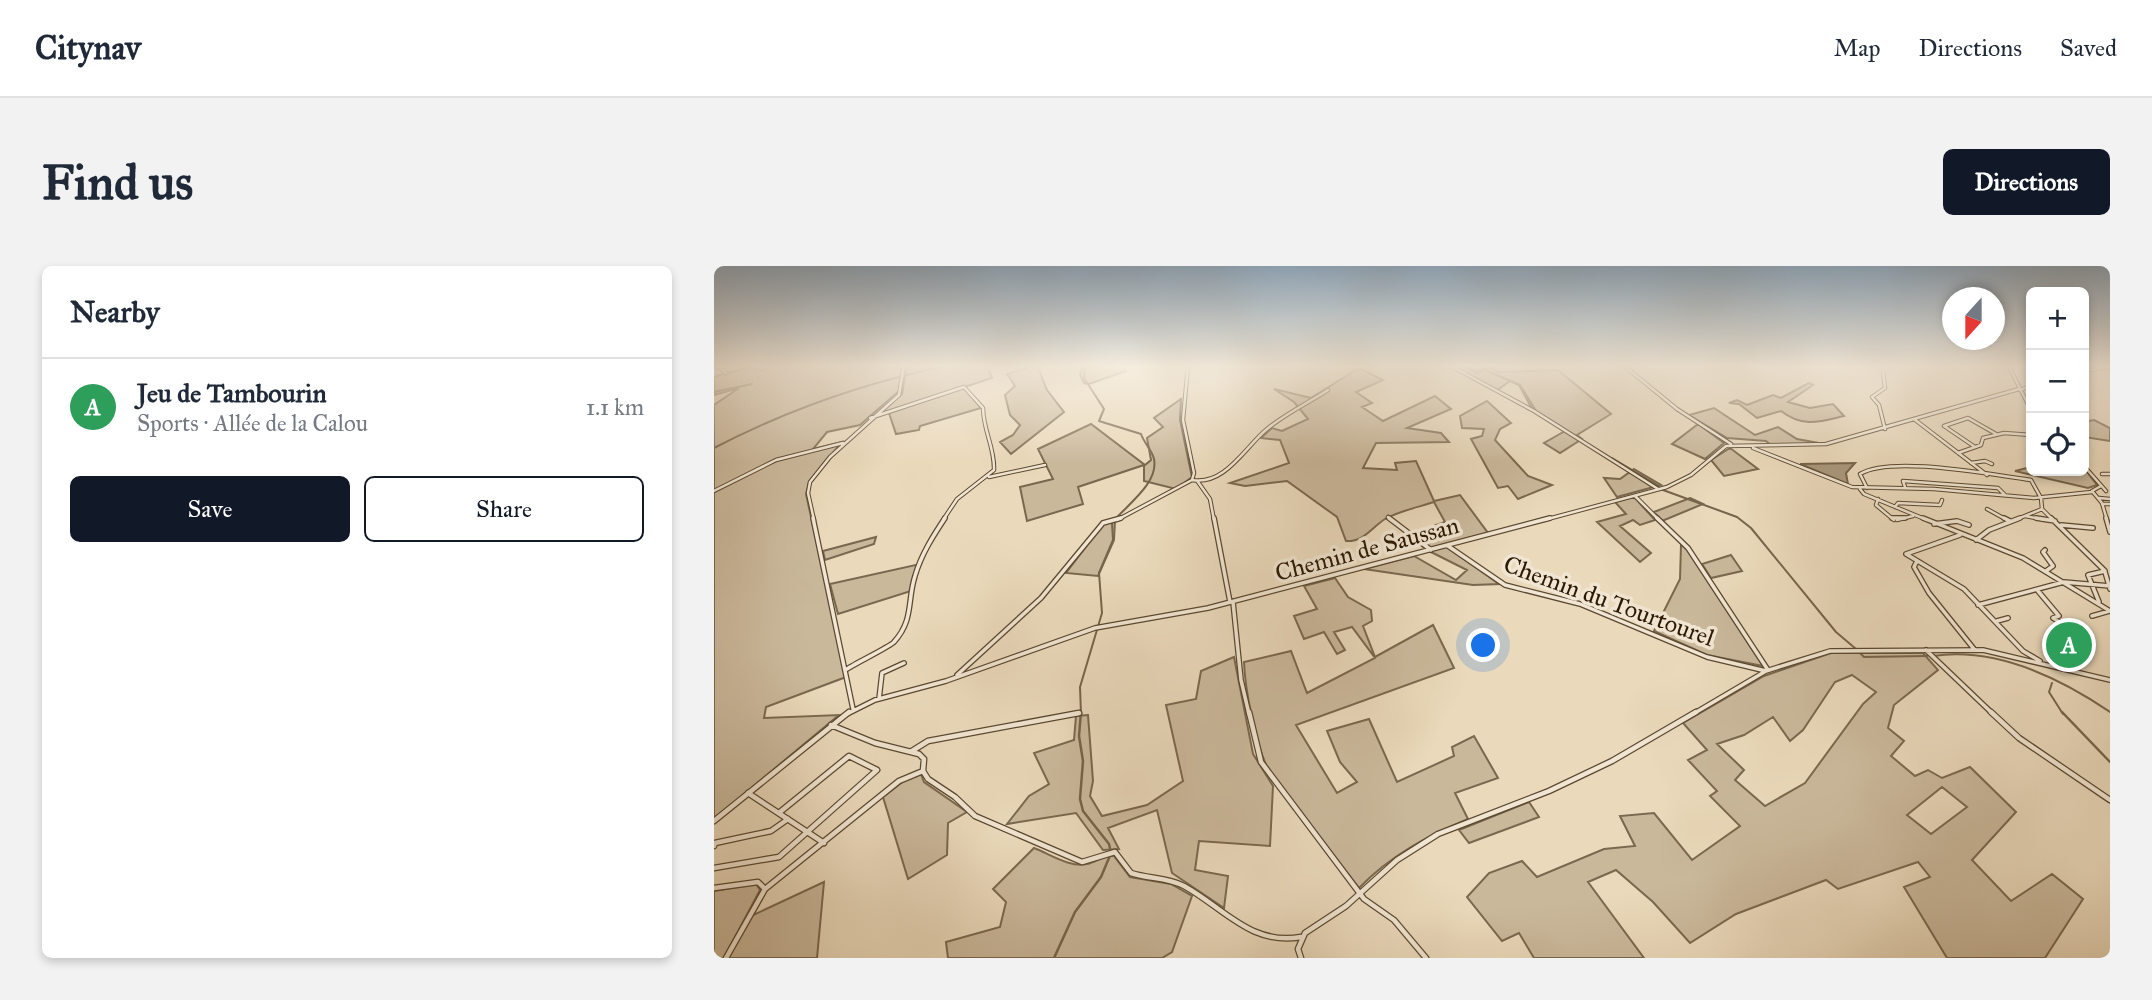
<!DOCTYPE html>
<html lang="en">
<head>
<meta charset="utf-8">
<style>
	body { margin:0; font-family:"IM FELL Great Primer",serif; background:#f2f2f3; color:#1f2937 }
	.controls { position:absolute; right:21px; top:21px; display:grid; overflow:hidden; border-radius:10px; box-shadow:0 4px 10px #0003 }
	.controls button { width:63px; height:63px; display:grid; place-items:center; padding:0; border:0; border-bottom:2px solid #e0e1e3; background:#fff; color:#1f2937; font:35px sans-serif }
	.compass { position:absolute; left:1228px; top:21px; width:63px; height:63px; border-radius:50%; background:#fff; box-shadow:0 4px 10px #0003; rotate:201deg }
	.you { position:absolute; left:770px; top:380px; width:24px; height:24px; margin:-18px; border:5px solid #fff; border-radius:50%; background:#1a73e8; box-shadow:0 0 0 10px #1a73e833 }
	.badge { display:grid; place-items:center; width:46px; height:46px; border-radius:50%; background:#111827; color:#fff; font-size:23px; font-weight:700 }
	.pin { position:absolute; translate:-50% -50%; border:4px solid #fff; box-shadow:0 2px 7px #0006 }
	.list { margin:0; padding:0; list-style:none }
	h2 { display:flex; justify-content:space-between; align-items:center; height:91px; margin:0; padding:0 28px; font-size:30px }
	h2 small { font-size:23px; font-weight:400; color:#747a83 }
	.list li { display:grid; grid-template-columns:46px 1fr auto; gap:21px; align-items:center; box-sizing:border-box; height:98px; padding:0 28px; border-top:2px solid #e0e1e3 }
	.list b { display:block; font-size:26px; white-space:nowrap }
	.list p { margin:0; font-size:23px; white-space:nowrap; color:#747a83 }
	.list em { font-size:23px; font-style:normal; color:#747a83 }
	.actions { display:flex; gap:14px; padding:21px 28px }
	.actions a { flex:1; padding:16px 0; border:2px solid #111827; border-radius:10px; text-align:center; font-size:24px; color:#111827 }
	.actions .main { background:#111827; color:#fff }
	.icon { flex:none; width:38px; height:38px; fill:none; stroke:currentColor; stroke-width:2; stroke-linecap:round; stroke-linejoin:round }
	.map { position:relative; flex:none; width:1396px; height:692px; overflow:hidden; border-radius:10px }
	header { display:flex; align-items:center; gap:42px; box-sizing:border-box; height:98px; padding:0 35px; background:#fff; border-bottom:2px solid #e0e1e3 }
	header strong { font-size:33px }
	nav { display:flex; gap:38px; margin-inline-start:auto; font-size:24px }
	.intro { display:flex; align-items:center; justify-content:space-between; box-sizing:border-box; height:168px; padding:0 42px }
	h1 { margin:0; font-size:49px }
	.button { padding:18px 32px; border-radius:10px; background:#111827; color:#fff; font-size:24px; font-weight:700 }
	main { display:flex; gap:42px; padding:0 42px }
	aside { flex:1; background:#fff; border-radius:10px; box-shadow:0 4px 10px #0003 }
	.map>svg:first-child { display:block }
	.green { fill:#cab89b; stroke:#7a684e; stroke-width:2; fill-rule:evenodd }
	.water { fill:#a9977c; stroke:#77644b; stroke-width:2 }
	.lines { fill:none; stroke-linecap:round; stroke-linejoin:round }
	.stream-far1 { stroke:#77644b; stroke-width:2 }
	.stream { stroke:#77644b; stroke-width:2.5 }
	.minor-far2-casing { stroke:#5b4830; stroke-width:4.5 }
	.minor-far1-casing { stroke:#5b4830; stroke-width:6 }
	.minor-casing { stroke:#5b4830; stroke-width:7 }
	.minor-far2 { stroke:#f1e6d3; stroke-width:2.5 }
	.minor-far1 { stroke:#f1e6d3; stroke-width:3.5 }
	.minor { stroke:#f1e6d3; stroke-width:4.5 }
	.labels { text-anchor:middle; stroke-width:7; stroke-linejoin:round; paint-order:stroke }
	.street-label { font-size:24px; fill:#2b1801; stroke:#f1e6d3 }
</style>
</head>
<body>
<header>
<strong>Citynav</strong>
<nav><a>Map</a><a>Directions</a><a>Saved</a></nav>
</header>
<div class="intro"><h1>Find us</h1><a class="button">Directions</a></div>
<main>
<aside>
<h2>Nearby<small></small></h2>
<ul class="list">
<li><span class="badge" style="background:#2e9e5b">A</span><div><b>Jeu de Tambourin</b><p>Sports · Allée de la Calou</p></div><em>1.1 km</em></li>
</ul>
<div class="actions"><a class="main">Save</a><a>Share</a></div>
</aside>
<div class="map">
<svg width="1396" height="692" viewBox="0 0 1396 692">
	<rect width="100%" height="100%" fill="#ead9bb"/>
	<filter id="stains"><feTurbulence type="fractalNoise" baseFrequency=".00286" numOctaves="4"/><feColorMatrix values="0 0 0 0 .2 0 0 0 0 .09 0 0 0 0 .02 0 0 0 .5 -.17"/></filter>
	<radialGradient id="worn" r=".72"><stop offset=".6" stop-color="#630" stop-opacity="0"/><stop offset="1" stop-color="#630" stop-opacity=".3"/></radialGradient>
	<path class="green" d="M 56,99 L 187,102 L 186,124 L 146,159 L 113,166 L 99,183 L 128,176 L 95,216 L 92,228 L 132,411 L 52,441 L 50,452 L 125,449 L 0,553 L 0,139 L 25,122 L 0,129 L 0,111 L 31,102 L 48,103 Z
		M 193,99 L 273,99 L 278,112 L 162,150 L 188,128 Z
		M 323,99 L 333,124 L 350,146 L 297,188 L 286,176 L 299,169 L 306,159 L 296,149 L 291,129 L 301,120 L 293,108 Z
		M 369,99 L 409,99 L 412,105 L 375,118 L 370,117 L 366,109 Z
		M 733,99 L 750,99 L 762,105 L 777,101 L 784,106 L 844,104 L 897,148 L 863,169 L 868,173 L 846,187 L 830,177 L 851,165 L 818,143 L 805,119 L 796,115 L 782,125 Z
		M 645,102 L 669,114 L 642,126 L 658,137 L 648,141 L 669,155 L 721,130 L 737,143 L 693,162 L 727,167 L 735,176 L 662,177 L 649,202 L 683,204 L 681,197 L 702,195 L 720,235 L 746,229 L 774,267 L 712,283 L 693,269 L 731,256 L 720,236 C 705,241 685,245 671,253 C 657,262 650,276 632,275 L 623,251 L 573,215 L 531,220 L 516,217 L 575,197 L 566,174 L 547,172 L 558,162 L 568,165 L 594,153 L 580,136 L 560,123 L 597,132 Z
		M 1095,117 L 1099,119 L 1074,136 L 1096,142 L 1119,138 L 1130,150 C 1105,156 1089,162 1067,145 L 1043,152 L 1025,138 L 1015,137 L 1023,134 L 1033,139 L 1059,129 L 1067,132 Z
		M 247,122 L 251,122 L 267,142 L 206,160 L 205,164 L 182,168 L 175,147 Z
		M 467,133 L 466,154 L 478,211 L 462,223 L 430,215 L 430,199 L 364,221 L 369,238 L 313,255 L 306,221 L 339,213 L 324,183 L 377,158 L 431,199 L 437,194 L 433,172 L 449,161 L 440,152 Z
		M 773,135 L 797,157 L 786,163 L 781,174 L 814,210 L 838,219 L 804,233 L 794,220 L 784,222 L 757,173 L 768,170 L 770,163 L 748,162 L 746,150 Z
		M 1000,142 L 1041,169 L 1064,161 L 1083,173 L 1105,177 L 1058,180 L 1052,175 L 1013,172 L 975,149 Z
		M 1380,154 L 1396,162 L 1396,175 L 1370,171 L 1370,156 Z
		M 984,158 L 1010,177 L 991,193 L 958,178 Z
		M 1016,182 L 1044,203 L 1010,210 L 997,194 Z
		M 1317,201 L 1317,205 L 1370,205 L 1370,202 L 1383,219 L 1374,222 L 1301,205 Z
		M 920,203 L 947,219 L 903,231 L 890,212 L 906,213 Z
		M 920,231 L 941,254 L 926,259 L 919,254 L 906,260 L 937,287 L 926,296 L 883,256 L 912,248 L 901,236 Z
		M 976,232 L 989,238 L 948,255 L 940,246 Z
		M 401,255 L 400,274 L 384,310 L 352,307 L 390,257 Z
		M 162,271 L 160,278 L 111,294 L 109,285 Z
		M 967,279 L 973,283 L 1049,400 L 993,389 L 940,365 L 966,313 Z
		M 733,281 L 785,318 L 759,319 L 650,303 L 700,290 L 742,314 L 753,304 L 715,285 Z
		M 1017,289 L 1028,305 L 997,312 L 988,298 Z
		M 206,298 L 197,325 L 124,348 L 116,318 Z
		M 621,312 L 634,331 L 657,344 L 658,355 L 649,360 L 661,391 L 719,359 L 740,402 L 582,459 L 623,527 L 643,516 L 626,496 L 613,465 L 655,453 L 683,516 L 740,490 L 738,481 L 760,470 L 784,512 L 741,527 L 754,553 C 713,570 676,590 645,622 L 555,505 C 542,480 531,424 530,396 L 577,385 L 593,427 L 661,392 L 638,361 L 620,366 L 631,384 L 623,388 L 610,366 L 590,373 L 580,350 L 603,343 L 590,320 Z
		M 1117,387 L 1209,387 L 1224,404 L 1180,439 L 1174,462 L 1190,475 L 1177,490 L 1201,510 L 1214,504 L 1228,512 L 1256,501 L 1302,546 L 1258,594 L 1297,635 L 1338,608 L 1369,633 L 1331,692 L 1233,692 L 1190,621 L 1216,611 L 1204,596 L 1124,623 L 1112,614 L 1022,648 L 976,677 L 939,636 L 902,604 L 874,616 L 930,692 L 820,692 L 805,667 L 788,675 L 753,631 L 775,607 L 808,595 L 823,611 L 890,583 L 921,580 L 906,550 L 940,547 L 978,594 L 1026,560 L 996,530 L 1003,525 L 974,494 L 993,484 L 969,457 L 1050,410 ZM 1138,409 L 1162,426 L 1149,438 L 1091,517 L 1051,540 L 1021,514 L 1030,504 L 1003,478 L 1030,469 L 1059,451 L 1076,475 L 1089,464 L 1121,416 ZM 1228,521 L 1253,541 L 1217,568 L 1193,549 Z
		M 520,391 L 539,488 L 559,520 L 556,580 L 485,575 L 481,604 L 514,610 L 510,642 L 458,607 L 443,544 L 394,562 L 405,583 L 389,584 L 362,547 L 293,558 L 315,530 L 335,518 L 320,487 L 360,474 L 362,450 L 374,449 L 379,515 L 376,530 L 388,550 L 433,539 L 469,515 L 452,439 L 482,433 L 487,405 Z
		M 207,508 L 210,516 L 253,546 L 234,557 L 233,589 L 194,613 L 169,531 L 191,514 Z
		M 815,536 L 825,551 L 755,577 L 745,564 Z
		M 320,582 C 336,588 356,602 373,598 C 383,596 389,589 400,590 L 416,611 L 457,618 L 478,630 L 458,686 L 448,692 L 234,692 L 232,676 L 286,661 L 292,636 L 279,623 Z
		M 110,616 L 103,692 L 14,692 L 35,651 Z
		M 42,618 L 46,624 L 10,692 L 0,692 L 0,625 Z"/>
	<path class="water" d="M 1141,197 L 1132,207 L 1134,218 L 1086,198 Z"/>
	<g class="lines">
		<path class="stream-far1" d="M 746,99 L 763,107 L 771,104 L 806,119 L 822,145
			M 0,126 L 38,118
			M 0,182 C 75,143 153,116 236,99
			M 898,192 L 945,220
			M 949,224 L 1023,251 L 1037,262 L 1122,366 L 1142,383
			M 1146,387 L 1150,391 L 1213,390
			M 1219,390 C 1281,381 1346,412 1396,446
			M 1338,417 L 1335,426 L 1349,448
			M 367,448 L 366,421 L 388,347 L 385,307 L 399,274 L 398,257 C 411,240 445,218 440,193 C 438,184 430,177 427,168 L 385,155 L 390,143 L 370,112 L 371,99"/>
		<path class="stream" d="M 1348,446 L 1396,496
			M 340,692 L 361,646 L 387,611 L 397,587 L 395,578 L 369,545 L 366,533 L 369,495 L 365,470 L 367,446"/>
		<g class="minor-far2-casing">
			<path id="minor-far2" d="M 2,99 L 12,107
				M 735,99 L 820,145 L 944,223
				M 909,99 L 963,143 L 1017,178
				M 1294,99 L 1317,144
				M 48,103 L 56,99
				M 1370,105 L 1396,101
				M 1306,124 L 1317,120
				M 156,152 L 250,121 L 269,142 C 269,164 281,182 280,204 L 243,233 L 229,254
				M 1200,153 L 1273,209
				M 1171,163 L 1165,139 L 1158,131 L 1171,122 L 1169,105 L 1175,99
				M 1261,181 L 1230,160 L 1254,152 L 1282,168
				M 1039,182 L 1138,221 L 1220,223 L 1320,232 L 1378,226
				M 1244,187 L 1267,179 L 1269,172 L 1290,167 L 1317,169
				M 1257,197 L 1271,195 L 1278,198
				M 1370,200 L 1392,225
				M 1388,208 L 1396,208
				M 275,211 L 331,199
				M 478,214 C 511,220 531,181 553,163 C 571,148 594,137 614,124
				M 484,216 L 496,233 L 500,254
				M 1387,220 L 1378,225 L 1388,237 L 1393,254
				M 1191,221 L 1189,215 L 1284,222 L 1291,229
				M 1153,222 L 1146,208 C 1178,189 1277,209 1317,214 L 1327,232 L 1328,243
				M 1146,223 L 1150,228 L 1213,254
				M 0,225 L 62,194 L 129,177
				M 921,230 L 945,254
				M 1385,232 L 1396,233
				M 1164,233 L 1162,239 L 1180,254
				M 1388,238 L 1396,238
				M 1181,241 L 1184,237 L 1226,239 L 1228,234
				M 1273,243 L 1293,254
				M 1311,250 L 1332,254
				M 674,251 L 677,254
				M 100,254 L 94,227 L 96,216 L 116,191 L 185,129 L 190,99
				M 403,254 L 478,214 L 480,207 L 469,154 L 474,99
				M 830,254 L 953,221 L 977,209 L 1012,180 L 1112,178 L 1305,123
				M 1183,254 L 1199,250
				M 1301,254 L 1328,243 L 1339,254"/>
		</g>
		<g class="minor-far1-casing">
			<path id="minor-far1" d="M 99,252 L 139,443
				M 500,252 L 516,336
				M 675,252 L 717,284
				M 943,252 L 974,282 L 1054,404
				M 1178,252 L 1191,252
				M 1209,252 L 1309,292 L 1396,345
				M 1290,252 L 1296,255
				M 1322,252 L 1341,255
				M 1337,252 L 1390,304
				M 1392,252 L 1396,266
				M 1220,258 L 1243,255 L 1255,259
				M 1347,259 L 1379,262
				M 1246,269 L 1192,288 L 1250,323 L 1309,385 L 1326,395
				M 1262,274 L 1275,264 L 1306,252
				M 734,280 L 791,319 L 866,338 L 993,391 L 1052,405
				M 1331,284 L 1329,286 L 1339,300 L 1332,305
				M 1202,297 L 1200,301 L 1215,327 L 1260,383
				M 1391,306 L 1396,323
				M 1324,325 L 1345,350 L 1339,352 L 1356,363
				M 519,336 L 527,414 L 535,448
				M 1385,336 L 1374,309 L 1391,305
				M 1264,339 L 1350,316 L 1396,320
				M 1378,350 L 1396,345
				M 1283,355 L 1294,352
				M 1212,384 L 1279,448
				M 133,403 C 142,397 177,380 180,376 C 200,354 193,335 201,310 C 207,289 219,270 231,252
				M 243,409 L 327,332 L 389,257 L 407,252
				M 165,433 L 168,407 L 190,397
				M 133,448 L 161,434 L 232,415 L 381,362 L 494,342 L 836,252
				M 361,448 L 365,447
				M 979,448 L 1052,405 L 1116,385 L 1269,384 L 1396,414"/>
		</g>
		<g class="minor-casing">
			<path id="minor" d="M 535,446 L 547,496 L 650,633 L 680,654 L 712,692
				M 1277,446 L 1305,472 L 1396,534
				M 117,459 L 161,477 L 205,488 L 210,493 L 209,505
				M 198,485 L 214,475 L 365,447
				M 209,505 L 214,513 L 241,531 L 261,550 L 368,596 L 401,586 L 417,607 C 435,613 453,611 470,620 C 510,642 537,680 587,671
				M 34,527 L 110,577
				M 0,555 L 135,446
				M 0,580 L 1,577 L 57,565 L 74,553
				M 0,602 L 65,591 L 163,504 L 135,490 L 66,546
				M 0,622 L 44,616 L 50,622
				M 12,692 L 51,623 L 185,515 L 209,505
				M 587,692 L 584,683 L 591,667 L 632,640 L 683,594 L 724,568 L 835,525 L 898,495 L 982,446"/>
		</g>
		<use href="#minor-far2" class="minor-far2"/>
		<use href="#minor-far1" class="minor-far1"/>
		<use href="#minor" class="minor"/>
	</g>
	<linearGradient id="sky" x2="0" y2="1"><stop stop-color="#8fa8bd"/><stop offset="0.51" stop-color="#f6eee0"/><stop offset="1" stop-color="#f6eee0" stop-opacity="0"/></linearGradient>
	<rect width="1396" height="196" fill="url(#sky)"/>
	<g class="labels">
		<g class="street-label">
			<text transform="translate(653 283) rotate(-15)" y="8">Chemin de Saussan</text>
			<text transform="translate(895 335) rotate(20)" y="8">Chemin du Tourtourel</text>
		</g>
	</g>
	<rect width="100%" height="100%" filter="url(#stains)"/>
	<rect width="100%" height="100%" fill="url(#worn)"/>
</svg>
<div class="controls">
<button>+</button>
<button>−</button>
<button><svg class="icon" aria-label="locate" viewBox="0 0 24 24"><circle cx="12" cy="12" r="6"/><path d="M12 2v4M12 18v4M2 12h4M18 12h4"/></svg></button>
</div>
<svg class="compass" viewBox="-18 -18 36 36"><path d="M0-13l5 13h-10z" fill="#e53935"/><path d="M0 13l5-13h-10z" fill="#747a83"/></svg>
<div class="you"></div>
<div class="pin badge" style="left:1355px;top:379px;background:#2e9e5b">A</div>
</div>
</main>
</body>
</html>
